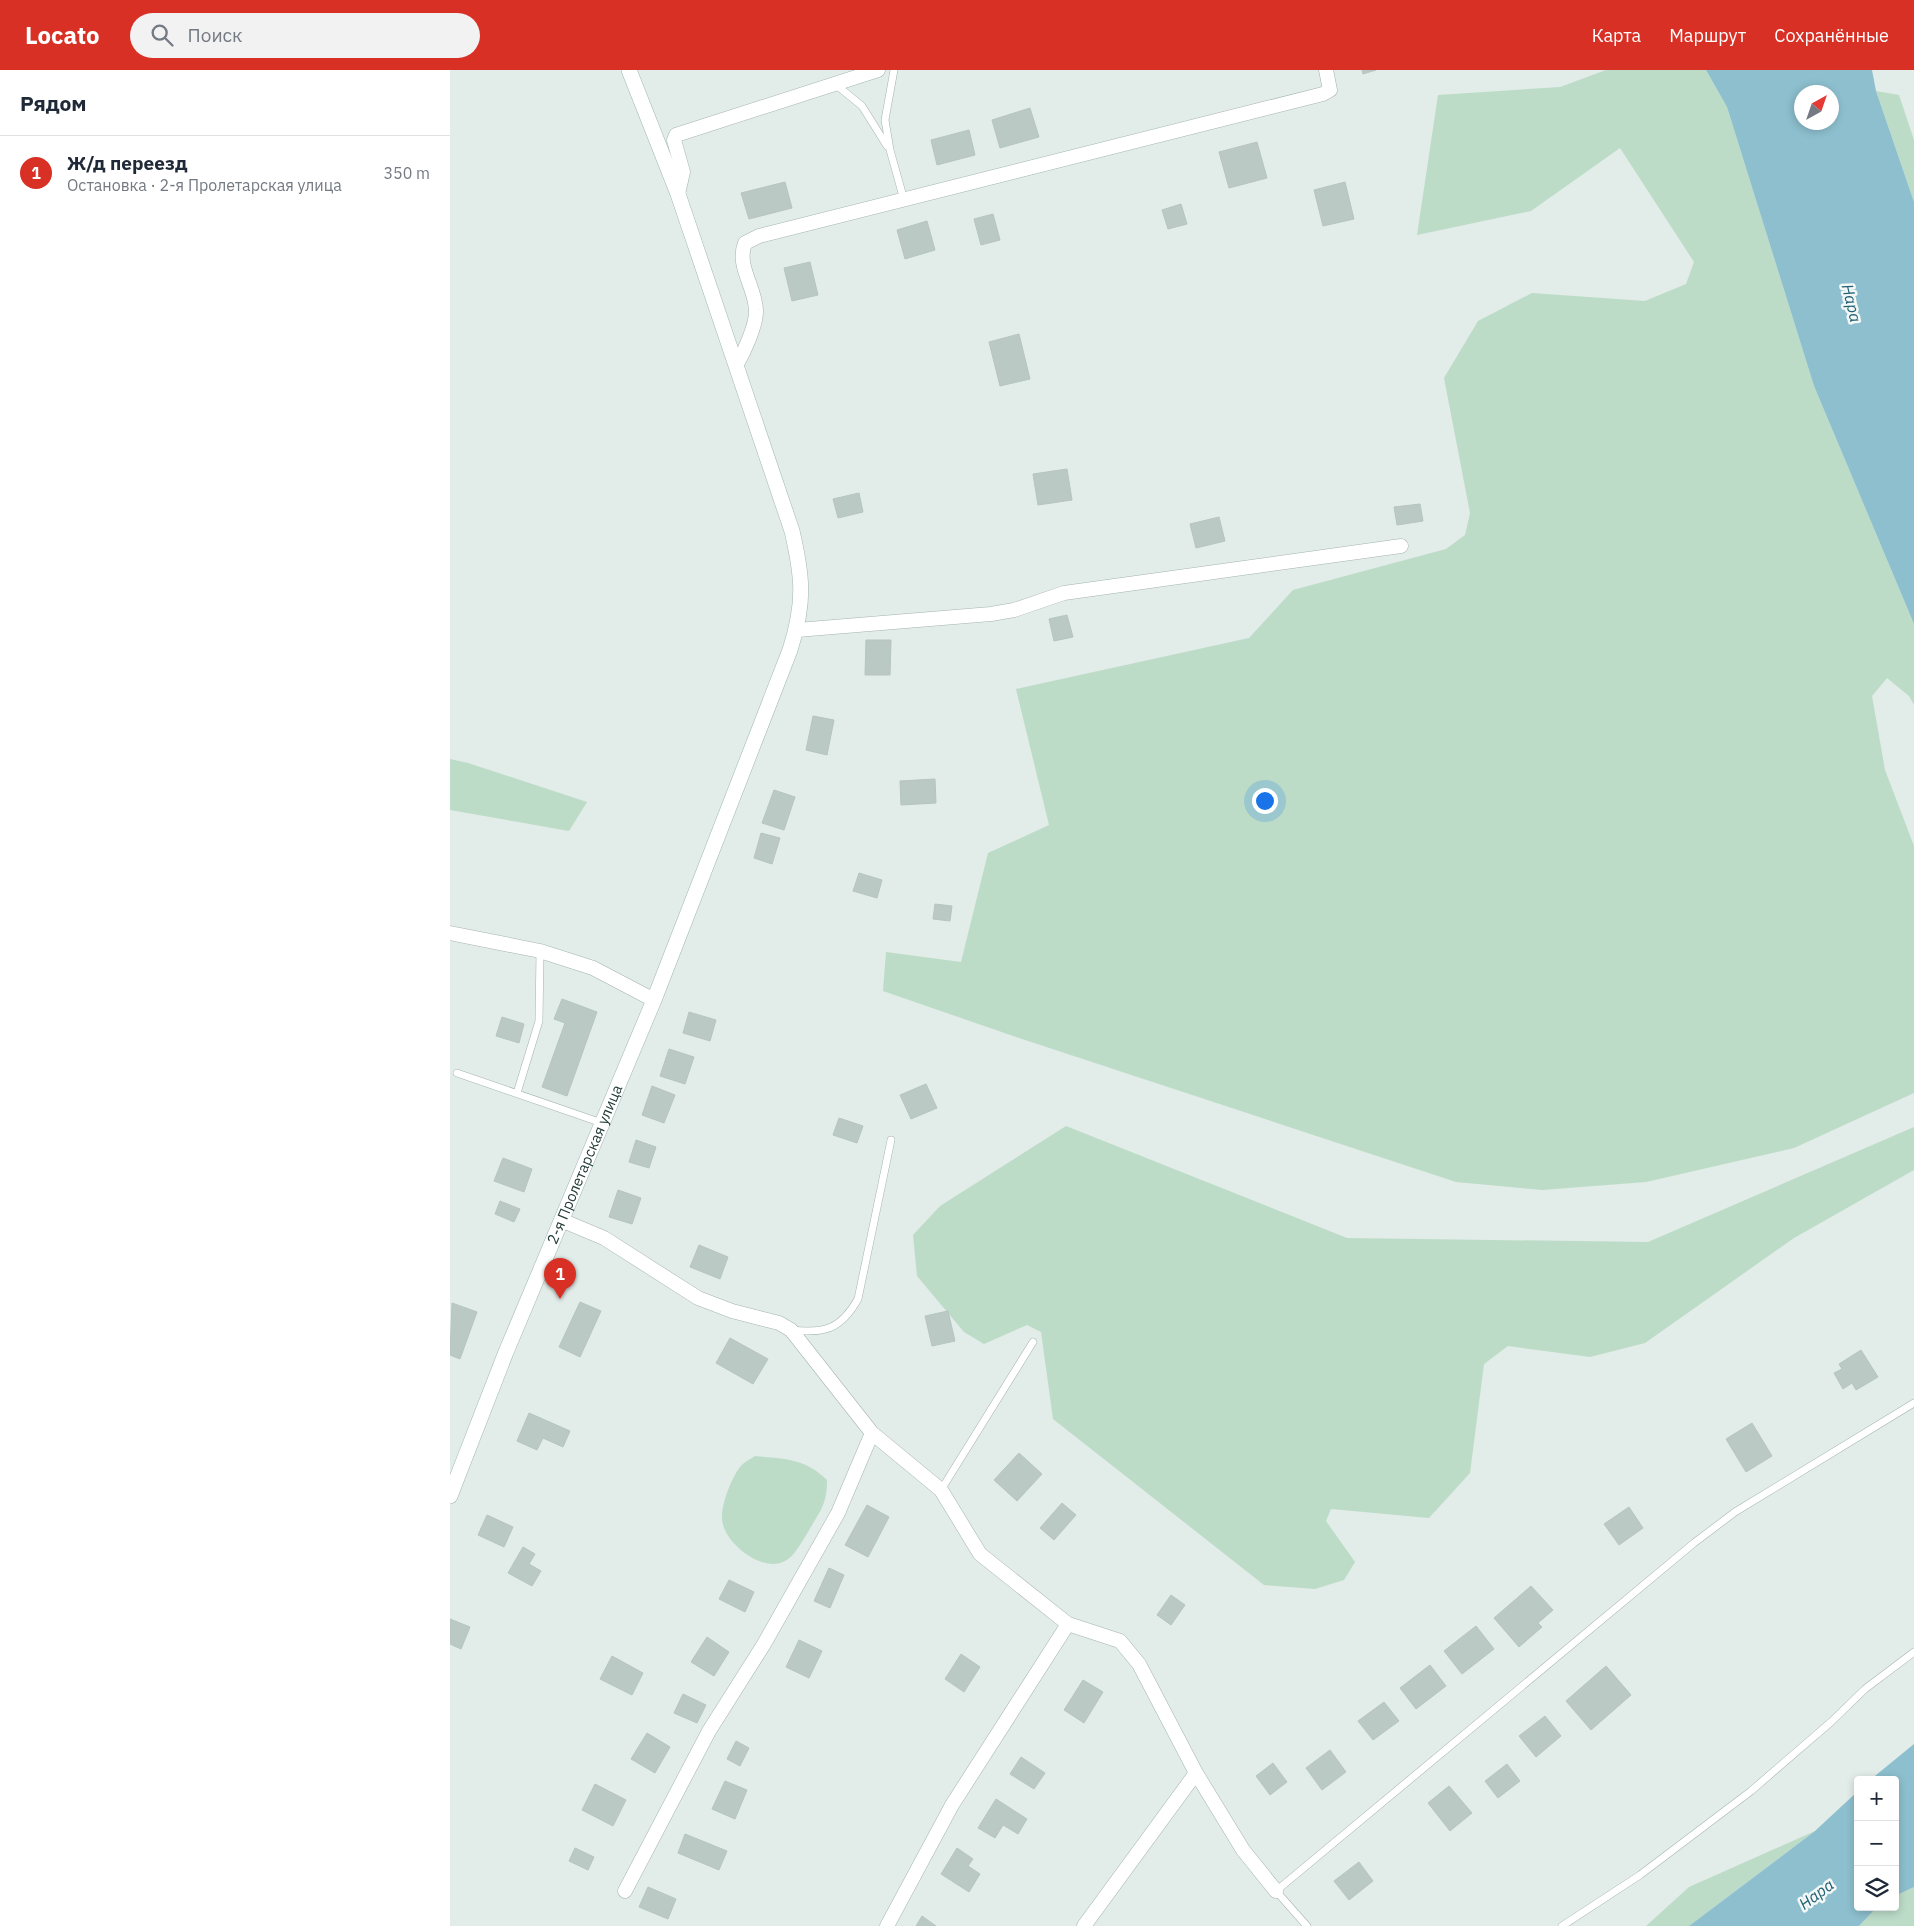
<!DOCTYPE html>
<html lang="ru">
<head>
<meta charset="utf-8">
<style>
	body { margin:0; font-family:"IBM Plex Sans",sans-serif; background:#f2f2f3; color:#1f2937 }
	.controls { position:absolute; right:15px; bottom:15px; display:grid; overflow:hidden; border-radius:5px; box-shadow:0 2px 8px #0003 }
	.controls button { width:45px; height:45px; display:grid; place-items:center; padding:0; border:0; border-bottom:1px solid #e0e1e3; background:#fff; color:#1f2937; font:25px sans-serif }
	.compass { position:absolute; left:1344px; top:15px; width:45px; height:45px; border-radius:50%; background:#fff; box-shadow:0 2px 8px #0003; rotate:40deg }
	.you { position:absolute; left:814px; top:730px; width:18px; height:18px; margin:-12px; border:4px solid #fff; border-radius:50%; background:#1a73e8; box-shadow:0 0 0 8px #1a73e833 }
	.badge { display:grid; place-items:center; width:32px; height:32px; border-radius:50%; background:#d93025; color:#fff; font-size:16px; font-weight:700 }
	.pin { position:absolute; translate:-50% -41px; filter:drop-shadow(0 1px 2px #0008) }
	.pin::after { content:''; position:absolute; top:26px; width:18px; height:15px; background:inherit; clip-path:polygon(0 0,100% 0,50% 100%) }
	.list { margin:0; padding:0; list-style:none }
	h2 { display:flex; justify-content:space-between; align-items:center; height:65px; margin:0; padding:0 20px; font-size:21px }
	h2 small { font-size:16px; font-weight:400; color:#747a83 }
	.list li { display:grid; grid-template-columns:32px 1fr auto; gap:15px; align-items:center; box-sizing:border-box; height:75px; padding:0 20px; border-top:1px solid #e0e1e3 }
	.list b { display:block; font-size:19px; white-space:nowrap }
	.list p { margin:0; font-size:16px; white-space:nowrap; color:#747a83 }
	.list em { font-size:16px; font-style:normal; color:#747a83 }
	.icon { flex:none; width:28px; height:28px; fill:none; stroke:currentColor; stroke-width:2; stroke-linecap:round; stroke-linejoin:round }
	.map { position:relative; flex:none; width:1464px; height:1856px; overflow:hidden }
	header { display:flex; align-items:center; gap:30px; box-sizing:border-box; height:70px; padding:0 25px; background:#d93025; color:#fff }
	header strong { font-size:24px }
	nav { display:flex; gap:28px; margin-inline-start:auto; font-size:18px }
	.search { width:350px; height:45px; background:#f2f2f3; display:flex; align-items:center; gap:12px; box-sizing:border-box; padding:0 18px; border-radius:28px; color:#747a83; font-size:19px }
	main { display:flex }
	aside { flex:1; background:#fff }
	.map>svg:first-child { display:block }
	.green { fill:#bcdcc8 }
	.water { fill:#8dbfce; fill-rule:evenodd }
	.building { fill:#bbc9c5; stroke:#b5c5c0 }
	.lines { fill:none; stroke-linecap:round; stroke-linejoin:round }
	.lane-casing { stroke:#a5b4b0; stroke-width:8 }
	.street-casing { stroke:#a5b4b0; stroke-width:15 }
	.secondary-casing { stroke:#a1b7b1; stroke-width:16 }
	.lane { stroke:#fff; stroke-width:7 }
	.street { stroke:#fff; stroke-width:14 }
	.secondary { stroke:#fff; stroke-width:15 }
	.labels { text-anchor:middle; stroke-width:5; stroke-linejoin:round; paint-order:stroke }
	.street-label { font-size:15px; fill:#233c38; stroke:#f3f8f6 }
	.water-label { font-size:16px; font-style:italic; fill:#206075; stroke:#f3f8f6 }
</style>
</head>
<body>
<header>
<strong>Locato</strong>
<div class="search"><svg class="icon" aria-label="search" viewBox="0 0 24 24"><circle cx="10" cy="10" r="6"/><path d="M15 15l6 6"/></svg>Поиск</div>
<nav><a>Карта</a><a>Маршрут</a><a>Сохранённые</a></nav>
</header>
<main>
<aside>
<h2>Рядом<small></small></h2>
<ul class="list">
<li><span class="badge">1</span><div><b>Ж/д переезд</b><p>Остановка · 2-я Пролетарская улица</p></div><em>350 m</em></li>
</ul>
</aside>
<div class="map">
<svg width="1464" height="1856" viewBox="0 0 1464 1856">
	<rect width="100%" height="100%" fill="#e2ece8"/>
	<path class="green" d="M 1156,0 L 1256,0 L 1277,37 L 1364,316 L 1464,554 L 1464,635 L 1459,626 L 1437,608 L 1422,626 L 1435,700 L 1464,776 L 1464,1023 L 1344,1078 L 1196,1112 L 1092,1120 L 1006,1112 L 566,967 L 433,921 L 436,882 L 511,892 L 538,783 L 599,755 L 566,619 L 799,568 L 843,520 L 996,479 L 1015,465 L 1020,443 L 994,308 L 1028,251 L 1082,223 L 1195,231 L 1236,214 L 1244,192 L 1170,78 L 1081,141 L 967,165 L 988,25 L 1110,17 Z
		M 1426,21 L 1449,25 L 1464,70 L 1464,132 Z
		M 0,689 L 18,693 L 137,732 L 119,761 L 0,740 Z
		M 616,1056 L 897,1168 L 1198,1172 L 1464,1057 L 1464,1100 L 1344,1168 L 1195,1273 L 1140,1287 L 1058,1276 L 1034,1294 L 1020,1403 L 979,1448 L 881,1439 L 876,1451 L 905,1492 L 894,1510 L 865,1519 L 814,1515 L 603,1349 L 591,1262 L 577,1255 L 534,1274 L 514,1262 L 467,1206 L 463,1165 L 490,1136 Z
		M 305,1386 C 335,1389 355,1388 377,1410 C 377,1435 370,1441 358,1462 C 352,1471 345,1486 335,1491 C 312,1504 271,1471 272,1447 C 272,1433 281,1409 290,1397 C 293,1393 300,1389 305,1386 Z
		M 1365,1761 L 1239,1856 L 1196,1856 L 1239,1817 Z
		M 1464,1817 L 1464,1856 L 1409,1856 L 1427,1837 L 1445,1837 L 1445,1826 Z"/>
	<path class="water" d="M 1256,0 L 1422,0 L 1426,21 L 1464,132 L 1464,554 L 1364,316 L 1277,37 ZM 1382,22 L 1382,52 L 1352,52 L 1352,22 Z
		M 1464,1674 L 1464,1817 L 1445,1826 L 1445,1710 L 1420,1710 Z
		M 1408,1721 L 1408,1837 L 1427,1837 L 1409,1856 L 1239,1856 L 1365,1761 Z"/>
	<path class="building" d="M 912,0 L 926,0 L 913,4 Z
		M 580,38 L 589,67 L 550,78 L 542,50 Z
		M 519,60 L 525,85 L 487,95 L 481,70 Z
		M 807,72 L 817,108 L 779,118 L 769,82 Z
		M 335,112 L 342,138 L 299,149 L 291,123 Z
		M 895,112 L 904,149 L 873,156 L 864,120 Z
		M 731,134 L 737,154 L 718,159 L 712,140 Z
		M 543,144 L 550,170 L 531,175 L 524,149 Z
		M 477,151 L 485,180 L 455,189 L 447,160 Z
		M 360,192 L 368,225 L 342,231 L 334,198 Z
		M 569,264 L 580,309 L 550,316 L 539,272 Z
		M 617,399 L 622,430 L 588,435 L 583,404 Z
		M 409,423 L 413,442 L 388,448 L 383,429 Z
		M 970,434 L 973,451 L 947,455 L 944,437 Z
		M 769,447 L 775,471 L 746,478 L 740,454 Z
		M 617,545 L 623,567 L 604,571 L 599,549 Z
		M 416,570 L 441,570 L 440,605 L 415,605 Z
		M 363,646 L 384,650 L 377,685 L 356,680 Z
		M 485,709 L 486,733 L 451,735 L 450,711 Z
		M 324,720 L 345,727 L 334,760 L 312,753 Z
		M 311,763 L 330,768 L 322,794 L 304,788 Z
		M 409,803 L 432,810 L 427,828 L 403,821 Z
		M 485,834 L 502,836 L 500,851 L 483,849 Z
		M 112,929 L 147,942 L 117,1026 L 92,1017 L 115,953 L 104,949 Z
		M 239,942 L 266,950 L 260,971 L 233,963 Z
		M 52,947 L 74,954 L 69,973 L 46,966 Z
		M 219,979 L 244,987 L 235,1014 L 210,1006 Z
		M 476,1014 L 487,1038 L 461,1049 L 450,1025 Z
		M 202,1016 L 225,1025 L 214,1053 L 192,1045 Z
		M 389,1048 L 413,1056 L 407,1073 L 383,1065 Z
		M 186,1070 L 206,1077 L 199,1098 L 179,1092 Z
		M 53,1088 L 82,1099 L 74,1122 L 44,1111 Z
		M 168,1120 L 191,1128 L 182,1154 L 159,1147 Z
		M 50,1131 L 70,1139 L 64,1152 L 45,1144 Z
		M 249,1175 L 278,1187 L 270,1209 L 240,1197 Z
		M 130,1232 L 151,1241 L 130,1287 L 109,1277 Z
		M 2,1233 L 27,1242 L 10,1289 L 0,1285 Z
		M 498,1241 L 505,1271 L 482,1276 L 475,1246 Z
		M 280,1268 L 318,1289 L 303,1314 L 266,1293 Z
		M 1411,1280 L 1428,1307 L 1406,1320 L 1402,1313 L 1393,1319 L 1384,1303 L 1392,1299 L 1389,1294 Z
		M 79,1343 L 120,1361 L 113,1377 L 93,1368 L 87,1380 L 67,1371 Z
		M 1302,1353 L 1322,1386 L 1296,1402 L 1276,1369 Z
		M 569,1383 L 592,1404 L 567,1431 L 544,1410 Z
		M 612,1433 L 626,1445 L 604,1470 L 590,1458 Z
		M 417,1435 L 439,1447 L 418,1487 L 395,1475 Z
		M 1179,1437 L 1193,1458 L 1169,1475 L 1154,1454 Z
		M 37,1445 L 63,1457 L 54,1477 L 28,1465 Z
		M 73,1477 L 85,1484 L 79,1494 L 91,1501 L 82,1516 L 58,1503 Z
		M 379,1498 L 394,1505 L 380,1538 L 364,1531 Z
		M 279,1510 L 304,1522 L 295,1542 L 269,1529 Z
		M 1081,1516 L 1103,1540 L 1088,1553 L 1092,1557 L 1069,1577 L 1044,1548 Z
		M 721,1525 L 735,1535 L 721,1555 L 707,1545 Z
		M 0,1549 L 20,1557 L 11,1579 L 0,1574 Z
		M 1026,1556 L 1044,1579 L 1012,1604 L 994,1581 Z
		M 257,1567 L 279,1582 L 264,1606 L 241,1592 Z
		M 349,1570 L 372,1581 L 359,1608 L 336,1597 Z
		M 511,1584 L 530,1597 L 514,1622 L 495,1609 Z
		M 162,1586 L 193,1603 L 182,1625 L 150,1609 Z
		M 980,1595 L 996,1616 L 966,1639 L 950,1618 Z
		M 1156,1596 L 1181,1625 L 1141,1660 L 1116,1631 Z
		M 633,1610 L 653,1622 L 634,1653 L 614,1640 Z
		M 233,1624 L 256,1635 L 247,1653 L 224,1643 Z
		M 934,1632 L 949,1651 L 923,1670 L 908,1651 Z
		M 1095,1646 L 1111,1666 L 1086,1687 L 1069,1666 Z
		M 197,1663 L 220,1677 L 205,1703 L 181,1689 Z
		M 286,1671 L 299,1678 L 290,1696 L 277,1689 Z
		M 880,1680 L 896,1702 L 872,1720 L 856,1698 Z
		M 571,1687 L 595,1703 L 584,1719 L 560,1704 Z
		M 823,1693 L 837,1712 L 820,1725 L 806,1706 Z
		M 1057,1694 L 1070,1711 L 1048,1728 L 1035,1711 Z
		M 275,1711 L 297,1720 L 285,1749 L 262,1739 Z
		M 145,1714 L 176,1730 L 163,1756 L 132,1740 Z
		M 999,1716 L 1022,1743 L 1000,1761 L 978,1733 Z
		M 546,1729 L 577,1749 L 568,1764 L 553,1755 L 545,1768 L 528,1758 Z
		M 235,1764 L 277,1781 L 269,1800 L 228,1783 Z
		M 125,1778 L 144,1787 L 138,1800 L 119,1791 Z
		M 507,1778 L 523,1789 L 518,1796 L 530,1804 L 519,1822 L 491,1804 Z
		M 909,1792 L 923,1811 L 899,1830 L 884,1811 Z
		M 198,1817 L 226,1829 L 218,1849 L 189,1837 Z
		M 472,1846 L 486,1856 L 466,1856 Z"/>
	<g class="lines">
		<g class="lane-casing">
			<path id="lane" d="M 444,0 L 435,50 L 440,80 L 454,130
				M 385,14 L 412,36 L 437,76
				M 7,1003 L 152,1053
				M 67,1023 L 89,951 L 90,881
				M 341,1260 C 375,1264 391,1259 408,1229 L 441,1070
				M 491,1420 L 583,1272
				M 857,1856 L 826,1821 L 1244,1473 L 1285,1442 L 1464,1333
				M 1112,1856 L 1190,1805 L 1301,1721 L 1381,1652 L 1415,1619 L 1464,1582"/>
		</g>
		<g class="street-casing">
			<path id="street" d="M 228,124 L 233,102 L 224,70 L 226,65 L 428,0
				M 287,294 C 294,282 307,254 306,240 C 305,216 286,196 295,173 L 309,166 L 873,24 L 880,20 L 876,0
				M 347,560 L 541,544 L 564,540 L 614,523 L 951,476
				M 0,863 L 90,881 L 143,898 L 204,930
				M 111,1150 L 154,1168 L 248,1228 L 282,1241 L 329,1253 L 341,1260 L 422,1363 L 491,1420 L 530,1484 L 618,1554 L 670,1571 L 689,1594 L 746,1703 L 793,1780 L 826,1821
				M 175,1821 L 259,1661 L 314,1574 L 388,1443 L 422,1363
				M 437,1856 L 502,1735 L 618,1554
				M 634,1856 L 746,1703"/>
		</g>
		<g class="secondary-casing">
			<g id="secondary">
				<path id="s1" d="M 0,1426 L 56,1282 L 204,930 L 340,580 C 355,533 353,508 342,461 L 228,124 L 179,0"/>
			</g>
		</g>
		<use href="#lane" class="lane"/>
		<use href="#street" class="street"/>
		<use href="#secondary" class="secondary"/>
	</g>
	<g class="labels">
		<g class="street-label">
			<text dy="5" stroke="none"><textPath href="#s1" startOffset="358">2-я Пролетарская улица</textPath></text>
		</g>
		<g class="water-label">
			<text transform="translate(1402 233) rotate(76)" y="6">Нара</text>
			<text transform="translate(1366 1824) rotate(-37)" y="6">Нара</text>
		</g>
	</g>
</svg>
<div class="controls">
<button>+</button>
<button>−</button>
<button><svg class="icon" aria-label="layers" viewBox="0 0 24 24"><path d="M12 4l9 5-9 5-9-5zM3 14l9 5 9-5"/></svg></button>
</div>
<svg class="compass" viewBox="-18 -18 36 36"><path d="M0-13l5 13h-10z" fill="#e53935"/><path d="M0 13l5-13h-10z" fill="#747a83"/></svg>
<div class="you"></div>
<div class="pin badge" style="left:110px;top:1229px">1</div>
</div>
</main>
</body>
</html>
